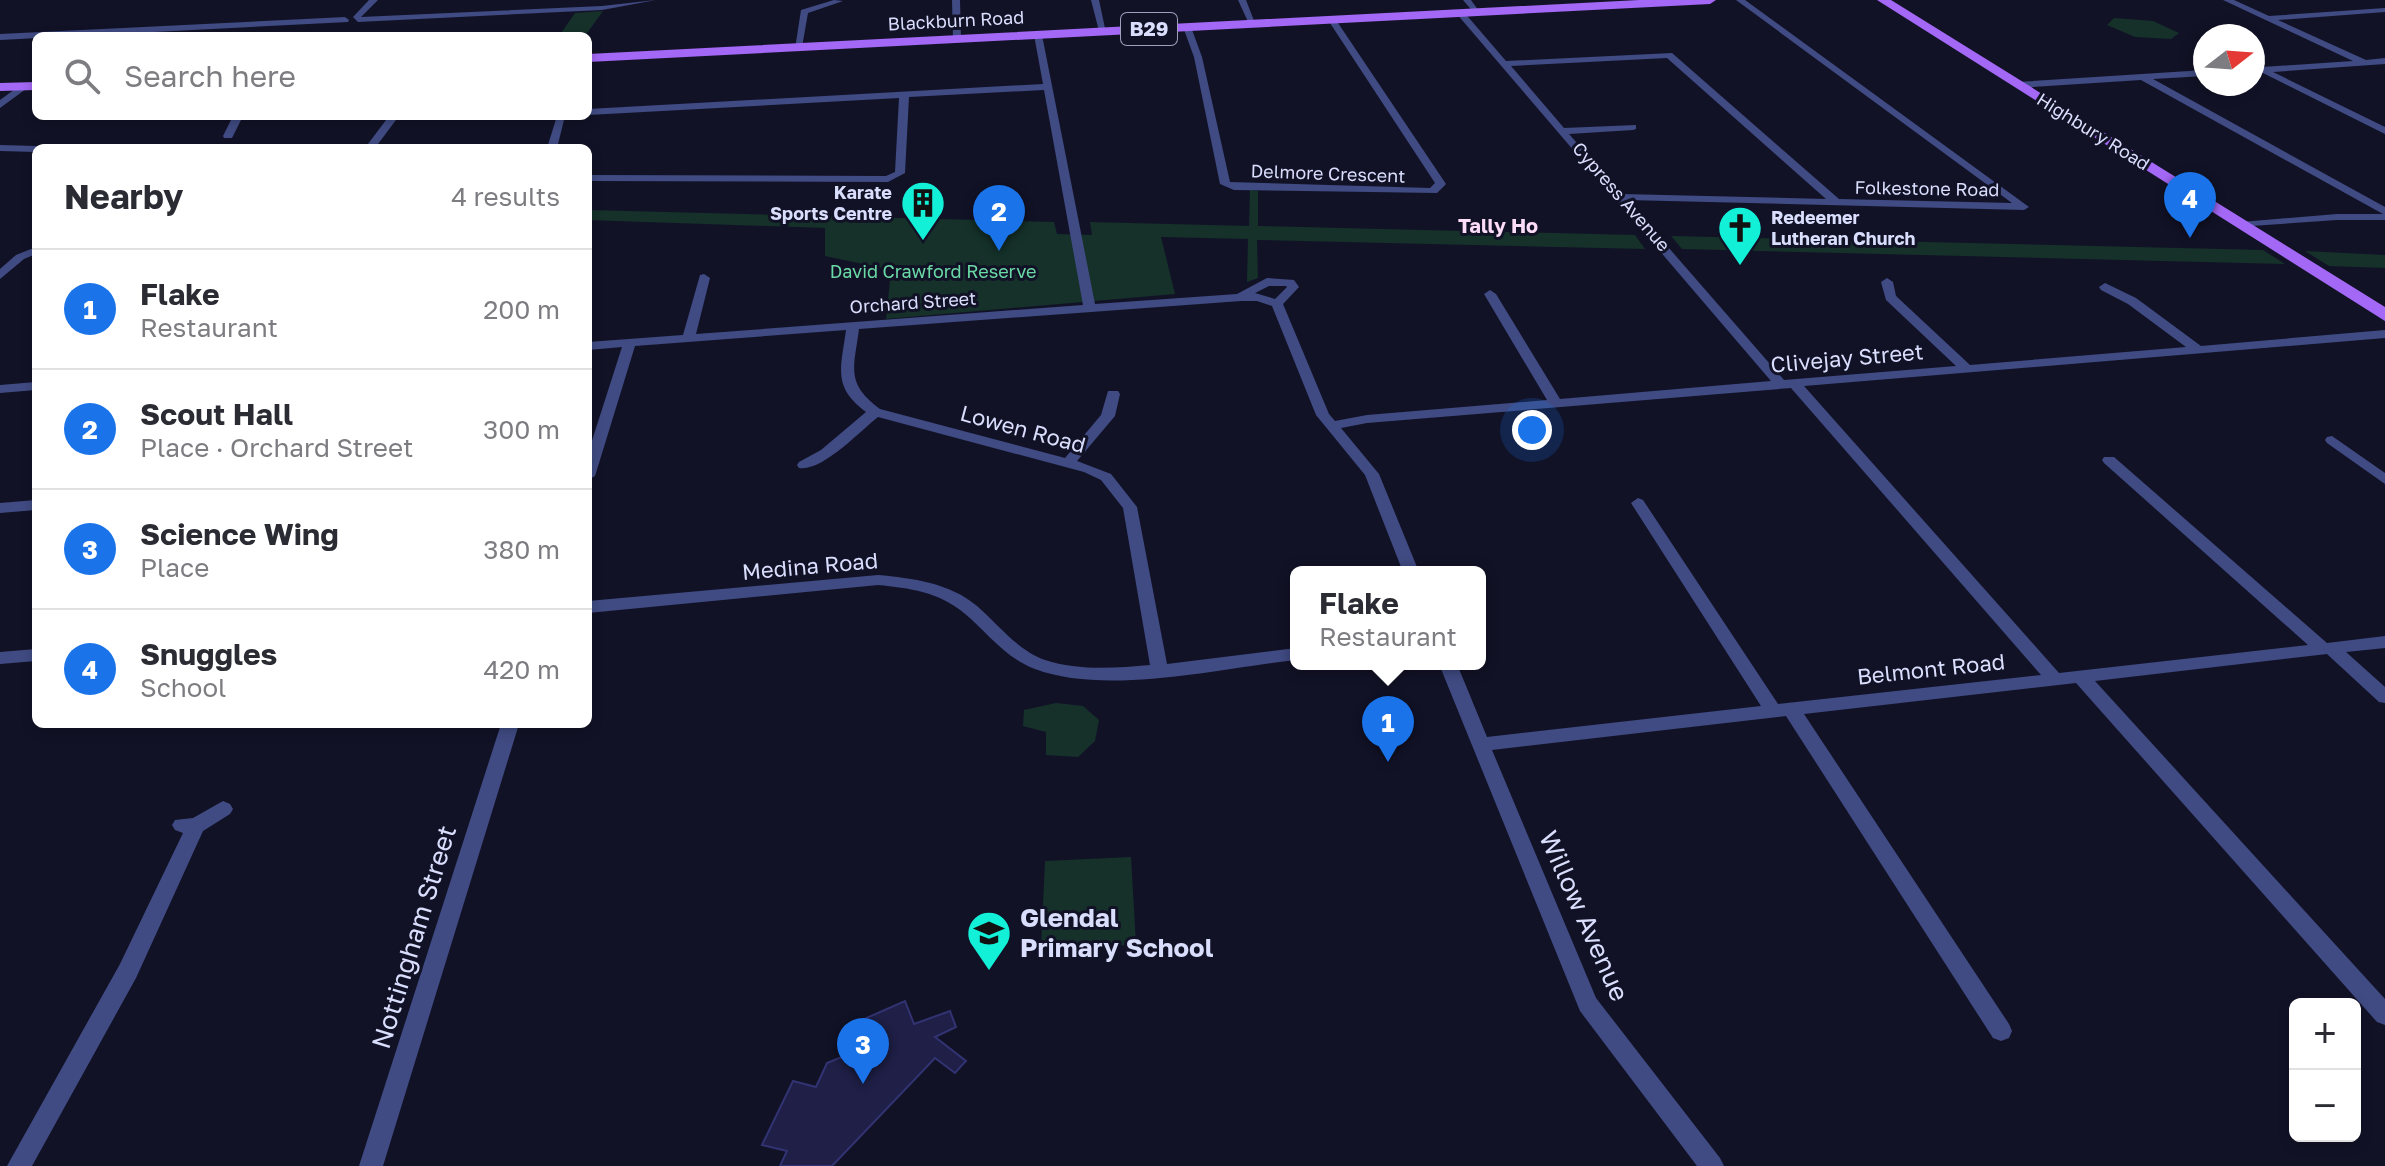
<!DOCTYPE html>
<html lang="en">
<head>
<meta charset="utf-8">
<style>
	body { margin:0; font-family:"Golos Text",sans-serif; background:#f2f2f3; color:#2b2b33 }
	.controls { position:absolute; right:24px; bottom:24px; display:grid; overflow:hidden; border-radius:12px; box-shadow:0 4px 12px #0003 }
	.controls button { width:72px; height:72px; display:grid; place-items:center; padding:0; border:0; border-bottom:2px solid #e1e1e2; background:#fff; color:#2b2b33; font:40px sans-serif }
	.compass { position:absolute; left:2193px; top:24px; width:72px; height:72px; border-radius:50%; background:#fff; box-shadow:0 4px 12px #0003; rotate:73deg }
	.you { position:absolute; left:1532px; top:430px; width:28px; height:28px; margin:-20px; border:6px solid #fff; border-radius:50%; background:#1a73e8; box-shadow:0 0 0 12px #1a73e833 }
	.badge { display:grid; place-items:center; width:52px; height:52px; border-radius:50%; background:#1a73e8; color:#fff; font-size:26px; font-weight:700 }
	.pin { position:absolute; translate:-50% -66px; filter:drop-shadow(0 2px 4px #0008) }
	.pin::after { content:''; position:absolute; top:42px; width:28px; height:24px; background:inherit; clip-path:polygon(0 0,100% 0,50% 100%) }
	.popup { position:absolute; left:1290px; top:566px; width:196px; height:104px; box-sizing:border-box; display:grid; place-content:center; border-radius:12px; background:#fff; filter:drop-shadow(0 2px 6px #0005); font-size:26px; white-space:nowrap; color:#7c7c81 }
	.popup b { font-size:30px; color:#2b2b33 }
	.popup::after { content:''; position:absolute; left:50%; top:100%; margin-left:-16px; border:16px solid transparent; border-top-color:#fff }
	.list { margin:0; padding:0; list-style:none }
	h2 { display:flex; justify-content:space-between; align-items:center; height:104px; margin:0; padding:0 32px; font-size:34px }
	h2 small { font-size:26px; font-weight:400; color:#7c7c81 }
	.list li { display:grid; grid-template-columns:52px 1fr auto; gap:24px; align-items:center; box-sizing:border-box; height:120px; padding:0 32px; border-top:2px solid #e1e1e2 }
	.list b { display:block; font-size:30px; white-space:nowrap }
	.list p { margin:0; font-size:26px; white-space:nowrap; color:#7c7c81 }
	.list em { font-size:26px; font-style:normal; color:#7c7c81 }
	.icon { flex:none; width:44px; height:44px; fill:none; stroke:currentColor; stroke-width:2; stroke-linecap:round; stroke-linejoin:round }
	.map { position:relative; flex:none; width:2385px; height:1166px; overflow:hidden }
	.search { position:absolute; background:#fff; box-shadow:0 4px 12px #0003; left:32px; top:32px; width:560px; height:88px; display:flex; align-items:center; gap:20px; box-sizing:border-box; padding:0 28px; border-radius:12px; color:#7c7c81; font-size:30px }
	.panel { position:absolute; background:#fff; box-shadow:0 4px 12px #0003; left:32px; top:144px; width:560px; height:584px; border-radius:12px }
	.map>svg:first-child { display:block }
	.green { fill:#15312a }
	.building { fill:#1f1f47; stroke:#323372; stroke-width:2 }
	.lines { fill:none; stroke-linecap:round; stroke-linejoin:round }
	.street { fill:#404b83; fill-rule:evenodd }
	.primary { fill:#a368f5; fill-rule:evenodd }
	.labels { text-anchor:middle; stroke-width:6; stroke-linejoin:round; paint-order:stroke }
	.far-street-label { font-size:18px; fill:#dadefd; stroke:#121227 }
	.far-poi-label { font-size:18px; font-weight:bold; fill:#dadefd; stroke:#121227; text-anchor:end }
	.far-park-label { font-size:18px; fill:#6ad9a6; stroke:#121227 }
	.shield { fill:#121227; stroke:#9ea1bd; stroke-width:2 }
	.shield-label { font-size:20px; font-weight:bold; fill:#dadefd }
	.far-neighbourhood-label { font-size:20px; font-weight:bold; fill:#fddcf8; stroke:#121227 }
	.street-label { font-size:22px; fill:#dadefd; stroke:#121227 }
	.near-street-label { font-size:26px; fill:#dadefd; stroke:#121227 }
	.near-poi-label { font-size:26px; font-weight:bold; fill:#dadefd; stroke:#121227; text-anchor:start }
</style>
</head>
<body>
<div class="map">
<svg width="2385" height="1166" viewBox="0 0 2385 1166">
	<rect width="100%" height="100%" fill="#121227"/>
	<path class="green" d="M 603,11 L 585,36 L 559,36 L 575,13 Z
		M 2114,18 L 2153,21 L 2179,33 L 2171,39 L 2135,37 L 2107,25 Z
		M 1250,190 L 1258,191 L 1258,226 L 1635,235 L 1645,249 L 1257,240 L 1258,278 L 1247,282 L 1248,239 L 1161,237 L 1175,294 L 886,319 L 891,270 L 825,256 L 825,228 L 588,220 L 588,210 L 1054,222 L 1057,234 L 1092,235 L 1090,222 L 1249,226 Z
		M 1671,236 L 2263,250 L 2285,264 L 1682,249 Z
		M 2305,251 L 2385,255 L 2385,268 L 2329,266 Z
		M 1056,703 L 1083,706 L 1099,720 L 1095,741 L 1078,757 L 1046,755 L 1046,732 L 1023,726 L 1024,710 Z
		M 1131,857 L 1136,945 L 1041,947 L 1045,861 Z"/>
	<path class="building" d="M 905,1001 L 914,1024 L 950,1011 L 956,1027 L 935,1037 L 966,1061 L 955,1073 L 935,1058 L 832,1166 L 780,1166 L 787,1151 L 762,1145 L 793,1081 L 816,1087 L 827,1063 L 854,1052 L 846,1027 Z"/>
	<g class="lines">
		<path class="street" d="M 369,0 L 378,0 L 361,17 L 602,6 L 656,0 L 602,10 L 358,22 L 353,17 Z
			M 834,0 L 843,1 L 808,13 L 802,47 L 795,49 L 801,10 Z
			M 952,0 L 960,0 L 961,39 L 957,42 L 953,39 Z
			M 1091,0 L 1099,0 L 1106,33 L 1099,31 Z
			M 1238,0 L 1246,0 L 1256,26 L 1250,26 Z
			M 1463,0 L 1471,0 L 1481,14 L 1475,14 Z
			M 1736,0 L 1745,0 L 2029,207 L 2024,210 L 1627,200 L 1784,380 L 1956,366 L 1886,300 L 1881,282 L 1887,278 L 1893,282 L 1896,296 L 1970,365 L 2186,347 L 2128,304 L 2101,290 L 2099,287 L 2105,283 L 2136,298 L 2201,346 L 2385,330 L 2385,338 L 1804,386 L 2059,673 L 2308,645 L 2104,463 L 2102,460 L 2104,457 L 2114,457 L 2327,643 L 2385,636 L 2385,648 L 2346,652 L 2385,687 L 2385,703 L 2379,702 L 2327,654 L 2095,681 L 2385,999 L 2385,1025 L 2377,1022 L 2076,683 L 1804,714 L 2009,1024 L 2012,1031 L 2009,1038 L 2001,1041 L 1993,1038 L 1786,716 L 1492,750 L 1596,998 L 1720,1158 L 1724,1166 L 1697,1166 L 1580,1011 L 1439,664 L 1457,664 L 1487,737 L 1761,706 L 1631,503 L 1638,498 L 1643,500 L 1778,704 L 2041,675 L 1791,388 L 1367,423 L 1341,428 L 1379,474 L 1419,572 L 1403,572 L 1365,475 L 1316,415 L 1272,306 L 1257,301 L 1241,301 L 859,329 C 854,368 845,383 880,409 L 1065,458 L 1101,415 L 1108,391 L 1118,391 L 1120,394 L 1115,416 L 1077,461 L 1111,474 L 1137,507 L 1167,664 L 1296,648 L 1296,660 C 1220,668 1107,696 1035,669 C 1005,658 987,632 964,613 C 939,592 909,588 878,585 L 588,613 L 588,601 L 878,575 C 912,578 950,583 977,606 C 999,625 1017,650 1045,660 C 1078,671 1116,668 1150,665 L 1123,508 L 1101,480 L 1084,472 L 878,417 C 860,431 822,472 799,468 L 797,465 L 799,462 L 821,450 L 866,412 C 832,387 841,368 846,330 L 635,346 L 595,476 L 588,480 L 588,453 L 622,347 L 588,350 L 588,342 L 683,335 L 700,275 L 704,274 L 710,278 L 696,334 L 1083,305 L 1044,90 L 909,97 L 905,173 L 888,182 L 588,181 L 588,175 L 886,176 L 895,172 L 899,98 L 588,115 L 588,109 L 1043,84 L 1034,35 L 1038,32 L 1042,35 L 1095,304 L 1237,294 L 1267,278 L 1294,280 L 1299,287 L 1283,304 L 1329,414 L 1335,421 L 1367,415 L 1547,400 L 1484,294 L 1490,290 L 1496,294 L 1560,399 L 1771,381 L 1456,13 L 1463,11 L 1506,61 L 1672,53 L 1839,199 L 2012,203 ZM 1667,58 L 1826,199 L 1622,194 L 1569,134 L 1633,130 L 1636,129 L 1636,125 L 1564,128 L 1511,66 ZM 1269,286 L 1286,286 L 1287,287 L 1275,299 L 1255,293 Z
			M 2223,0 L 2234,0 L 2269,16 L 2385,8 L 2385,12 L 2278,20 L 2366,60 L 2385,58 L 2385,64 L 2273,72 L 2385,127 L 2385,134 L 2257,70 L 2262,67 L 2353,61 Z
			M 345,17 L 349,20 L 348,22 L 0,40 L 0,34 Z
			M 1332,17 L 1336,20 L 1446,184 L 1437,193 L 1234,190 L 1220,184 L 1194,57 L 1183,27 L 1187,24 L 1191,27 L 1202,57 L 1230,182 L 1430,188 L 1435,183 L 1328,20 Z
			M 2205,70 L 2205,76 L 2153,79 L 2385,207 L 2385,220 L 2337,220 L 2237,227 L 2237,223 L 2241,222 L 2337,214 L 2383,214 L 2141,80 L 2018,88 L 2013,85 L 2018,82 Z
			M 22,84 L 30,86 L 0,108 L 0,100 Z
			M 233,116 L 243,116 L 232,138 L 224,138 L 223,136 Z
			M 389,116 L 399,116 L 375,148 L 365,148 Z
			M 557,116 L 568,116 L 564,120 L 557,148 L 547,148 Z
			M 0,145 L 36,146 L 40,148 L 36,148 L 36,152 L 0,151 Z
			M 36,247 L 36,254 L 24,259 L 0,279 L 0,269 L 16,255 Z
			M 36,382 L 36,390 L 0,393 L 0,385 Z
			M 2332,436 L 2385,473 L 2385,484 L 2327,443 L 2325,440 L 2327,437 Z
			M 36,500 L 36,510 L 0,513 L 0,503 Z
			M 36,649 L 36,661 L 0,664 L 0,652 Z
			M 501,724 L 519,724 L 383,1166 L 359,1166 Z
			M 223,801 L 230,804 L 233,809 L 230,814 L 203,831 L 136,978 L 32,1166 L 7,1166 L 120,964 L 183,833 L 175,830 L 172,825 L 175,820 L 193,818 Z"/>
		<path class="primary" d="M 1639,0 L 1716,0 L 1710,4 L 588,62 L 588,54 Z
			M 1877,0 L 1891,0 L 2385,307 L 2385,321 Z
			M 36,82 L 36,90 L 0,91 L 0,83 Z"/>
	</g>
	<defs>
		<g id="building-pin" transform="scale(2.3)"><path d="M0 17L-7.5 6A9.5 9.5 0 1 1 7.5 6Z" fill="#13f0d8" stroke="#121227"/><path d="M-4-6H4V6H1V3H-1V6H-4ZM-2.5-4.3h1.7v1.8h-1.7ZM.8-4.3h1.7v1.8H.8ZM-2.5-1h1.7V.8h-1.7ZM.8-1h1.7V.8H.8Z" fill="#111"/></g>
		<g id="church-pin" transform="scale(2.3)"><path d="M0 17L-7.5 6A9.5 9.5 0 1 1 7.5 6Z" fill="#13f0d8" stroke="#121227"/><path d="M-1.2-6h2.4v3.5h3.3v2.4h-3.3V6h-2.4V-.1h-3.3v-2.4h3.3Z" fill="#111"/></g>
		<g id="school-pin" transform="scale(2.3)"><path d="M0 17L-7.5 6A9.5 9.5 0 1 1 7.5 6Z" fill="#13f0d8" stroke="#121227"/><path d="M0-5L7-2L0 1L-7-2ZM-4 1L0 2.5L4 1V4Q0 6-4 4Z" fill="#111"/></g>
	</defs>
	<g fill-rule="evenodd">
		<use href="#building-pin" x="923" y="203"/>
		<use href="#church-pin" x="1740" y="228"/>
		<use href="#school-pin" x="989" y="933"/>
	</g>
	<g class="labels">
		<g class="far-street-label">
			<text transform="translate(956 21) rotate(-3)" y="6">Blackburn Road</text>
			<text transform="translate(2093 132) rotate(32)" y="6">Highbury Road</text>
			<text transform="translate(1328 174) rotate(2)" y="6">Delmore Crescent</text>
			<text transform="translate(1927 189) rotate(1)" y="6">Folkestone Road</text>
			<text transform="translate(1621 197) rotate(49)" y="6">Cypress Avenue</text>
			<text transform="translate(913 303) rotate(-4)" y="6">Orchard Street</text>
		</g>
		<g class="far-poi-label">
			<text x="892" y="199">Karate<tspan x="892" dy="21">Sports Centre</tspan></text>
			<text x="1771" y="224" text-anchor="start">Redeemer<tspan x="1771" dy="21">Lutheran Church</tspan></text>
		</g>
		<g class="far-park-label">
			<text x="933" y="278">David Crawford Reserve</text>
		</g>
		<rect class="shield" x="1121" y="13" width="56" height="32" rx="6"/>
		<g class="shield-label">
			<text x="1149" y="36">B29</text>
		</g>
		<g class="far-neighbourhood-label">
			<text x="1498" y="233">Tally Ho</text>
		</g>
		<g class="street-label">
			<text transform="translate(1847 358) rotate(-5)" y="8">Clivejay Street</text>
			<text transform="translate(1023 429) rotate(15)" y="8">Lowen Road</text>
			<text transform="translate(810 566) rotate(-5)" y="8">Medina Road</text>
			<text transform="translate(1931 669) rotate(-6)" y="8">Belmont Road</text>
		</g>
		<g class="near-street-label">
			<text transform="translate(1584 916) rotate(66)" y="9">Willow Avenue</text>
			<text transform="translate(414 937) rotate(-73)" y="9">Nottingham Street</text>
		</g>
		<g class="near-poi-label">
			<text x="1020" y="927">Glendal<tspan x="1020" dy="30">Primary School</tspan></text>
		</g>
	</g>
</svg>
<div class="controls">
<button>+</button>
<button>−</button>
</div>
<svg class="compass" viewBox="-18 -18 36 36"><path d="M0-13l5 13h-10z" fill="#e53935"/><path d="M0 13l5-13h-10z" fill="#7c7c81"/></svg>
<div class="you"></div>
<div class="pin badge" style="left:1388px;top:762px">1</div>
<div class="popup"><b>Flake</b>Restaurant</div>
<div class="pin badge" style="left:999px;top:251px">2</div>
<div class="pin badge" style="left:863px;top:1084px">3</div>
<div class="pin badge" style="left:2190px;top:238px">4</div>
<div class="search"><svg class="icon" aria-label="search" viewBox="0 0 24 24"><circle cx="10" cy="10" r="6"/><path d="M15 15l6 6"/></svg>Search here</div>
<section class="panel">
<h2>Nearby<small>4 results</small></h2>
<ul class="list">
<li><span class="badge">1</span><div><b>Flake</b><p>Restaurant</p></div><em>200 m</em></li>
<li><span class="badge">2</span><div><b>Scout Hall</b><p>Place · Orchard Street</p></div><em>300 m</em></li>
<li><span class="badge">3</span><div><b>Science Wing</b><p>Place</p></div><em>380 m</em></li>
<li><span class="badge">4</span><div><b>Snuggles</b><p>School</p></div><em>420 m</em></li>
</ul>
</section>
</div>
</body>
</html>
